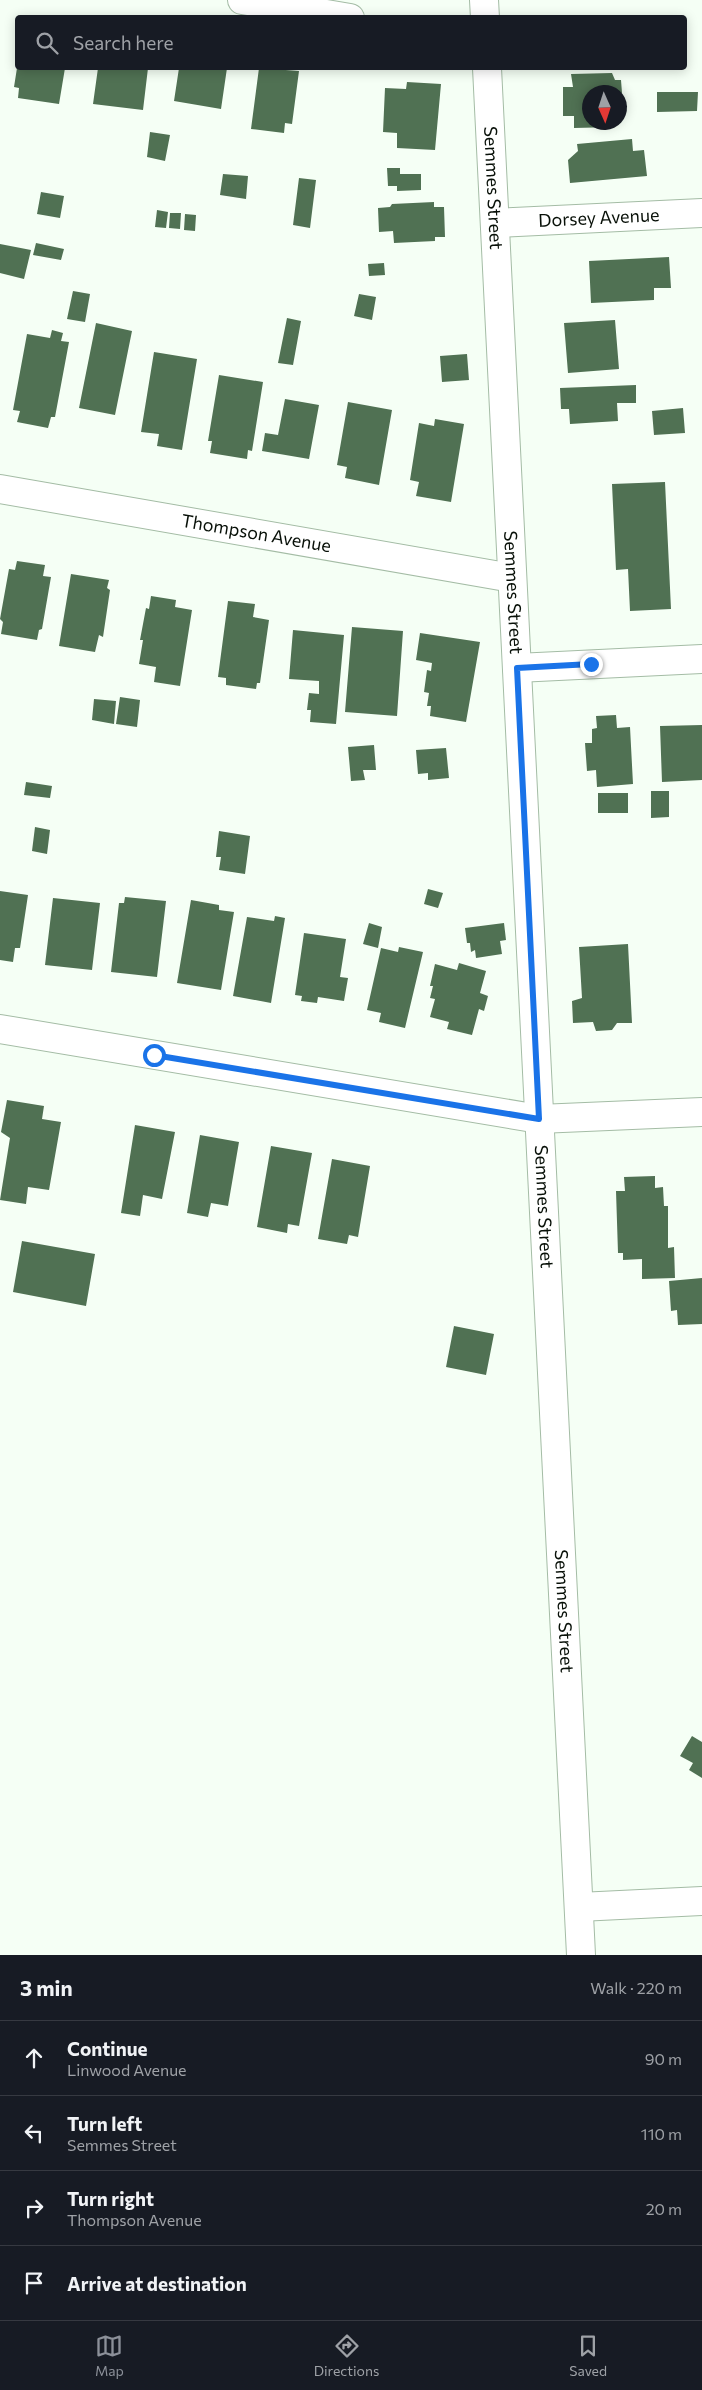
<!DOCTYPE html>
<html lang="en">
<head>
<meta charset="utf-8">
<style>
	body { margin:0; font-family:Commissioner,sans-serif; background:#20242c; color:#f1f3f6 }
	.compass { position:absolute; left:582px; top:85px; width:45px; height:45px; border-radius:50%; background:#171b24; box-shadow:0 2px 12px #0003; rotate:177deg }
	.stop { position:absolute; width:15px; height:15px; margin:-11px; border:4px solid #1a73e8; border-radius:50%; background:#fff }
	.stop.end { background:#1a73e8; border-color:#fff; box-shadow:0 1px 5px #0008 }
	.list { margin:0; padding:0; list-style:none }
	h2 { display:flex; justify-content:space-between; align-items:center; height:65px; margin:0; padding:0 20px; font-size:21px }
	h2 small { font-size:16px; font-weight:400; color:#9ea1a6 }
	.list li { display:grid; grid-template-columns:32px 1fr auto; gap:15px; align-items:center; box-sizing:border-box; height:75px; padding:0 20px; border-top:1px solid #363941 }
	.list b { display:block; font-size:19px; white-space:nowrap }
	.list p { margin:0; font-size:16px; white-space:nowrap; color:#9ea1a6 }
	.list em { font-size:16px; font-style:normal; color:#9ea1a6 }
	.icon { flex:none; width:28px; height:28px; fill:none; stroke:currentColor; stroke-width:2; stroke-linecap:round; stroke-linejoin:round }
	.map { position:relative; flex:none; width:702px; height:1955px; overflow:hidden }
	.search { position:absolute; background:#171b24; box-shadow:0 2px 12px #0003; left:15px; right:15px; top:15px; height:55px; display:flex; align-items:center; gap:12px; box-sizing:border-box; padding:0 18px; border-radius:5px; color:#9ea1a6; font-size:19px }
	.sheet { height:365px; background:#171b24 }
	nav { display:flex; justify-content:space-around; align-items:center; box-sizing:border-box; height:70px; border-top:1px solid #363941; background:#171b24; font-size:14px; color:#9ea1a6 }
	nav a { display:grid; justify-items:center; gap:2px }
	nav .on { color:#8c9099 }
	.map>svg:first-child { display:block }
	.building { fill:#507153 }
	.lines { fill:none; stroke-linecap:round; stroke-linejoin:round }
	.minor-casing { stroke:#a4bca5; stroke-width:30 }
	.minor { stroke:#fff; stroke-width:28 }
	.route { stroke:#1a73e8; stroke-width:6 }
	.labels { text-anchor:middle; stroke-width:4; stroke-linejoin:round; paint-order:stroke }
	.street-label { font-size:18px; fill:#081008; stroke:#fff }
</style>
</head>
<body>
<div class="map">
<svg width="702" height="1955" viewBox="0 0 702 1955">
	<rect width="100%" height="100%" fill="#f5fff5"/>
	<path class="building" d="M 17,68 L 65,68 L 59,104 L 18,98 L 19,88 L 14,87 Z
		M 98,68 L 148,68 L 143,110 L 93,104 Z
		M 179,68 L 227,68 L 221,109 L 174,101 Z
		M 259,68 L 299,71 L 292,124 L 285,123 L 284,133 L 251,129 Z
		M 612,73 L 615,80 L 621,80 L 622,93 L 590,92 L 590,122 L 615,122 L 615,127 L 574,128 L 574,116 L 563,116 L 563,87 L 573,87 L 571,74 Z
		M 407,82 L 441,84 L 435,150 L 397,148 L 397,133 L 383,132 L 385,88 L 406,89 Z
		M 657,92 L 698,92 L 697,111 L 657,112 Z
		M 150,132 L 170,135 L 165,161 L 147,157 Z
		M 632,139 L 633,151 L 644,150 L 647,176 L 570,183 L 568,160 L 578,151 L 577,144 Z
		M 387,168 L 400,168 L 400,174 L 421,174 L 421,190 L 397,191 L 397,186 L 388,186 Z
		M 223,174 L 248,176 L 246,199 L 220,195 Z
		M 299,178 L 316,180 L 310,228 L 293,225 Z
		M 41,192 L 64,196 L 60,218 L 37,214 Z
		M 434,202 L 434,207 L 444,207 L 445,237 L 435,237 L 435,241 L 394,243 L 393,231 L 379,232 L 378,208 L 390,207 L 392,204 Z
		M 157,210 L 168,212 L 166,228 L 155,227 Z
		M 170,213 L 181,213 L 180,229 L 169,228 Z
		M 185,214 L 196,215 L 195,231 L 184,230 Z
		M 36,243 L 64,249 L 61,260 L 33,255 Z
		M 0,244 L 31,250 L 24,279 L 0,273 Z
		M 669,257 L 671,288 L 654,288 L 654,300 L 591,303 L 589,261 Z
		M 384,263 L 385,275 L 369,276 L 368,264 Z
		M 73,291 L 90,294 L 85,322 L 67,319 Z
		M 359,294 L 376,297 L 372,320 L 354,316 Z
		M 287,318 L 301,321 L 293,365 L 278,363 Z
		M 615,320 L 619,369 L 568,373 L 564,323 Z
		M 96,323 L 132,331 L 115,415 L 79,408 Z
		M 52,330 L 63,333 L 61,341 L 69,342 L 55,417 L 51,417 L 48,428 L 17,422 L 20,411 L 13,410 L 27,334 L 50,338 Z
		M 154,352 L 197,359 L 182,450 L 157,446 L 159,434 L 141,432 Z
		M 467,354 L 469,380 L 442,382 L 440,356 Z
		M 219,375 L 263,382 L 252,451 L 248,450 L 247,459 L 210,453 L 212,441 L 208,441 Z
		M 636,385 L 636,403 L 617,403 L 618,421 L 570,424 L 569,409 L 561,409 L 560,388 Z
		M 285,399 L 319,405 L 309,459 L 262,451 L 265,433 L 278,435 Z
		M 348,402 L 392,410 L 379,485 L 345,478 L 347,467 L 337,465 Z
		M 683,408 L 685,433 L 654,435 L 652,411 Z
		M 435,419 L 464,424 L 451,502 L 416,496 L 419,482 L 410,480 L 419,423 L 434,426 Z
		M 665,482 L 671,609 L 630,611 L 628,569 L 616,570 L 612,484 Z
		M 17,561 L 45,565 L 43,576 L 51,577 L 42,629 L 39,630 L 37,640 L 1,634 L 3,622 L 0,619 L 9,569 L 15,570 Z
		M 71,574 L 109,580 L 107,588 L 110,590 L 103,637 L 99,635 L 95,652 L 59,646 Z
		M 151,596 L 176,600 L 175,607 L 192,610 L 180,686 L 154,682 L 156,667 L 139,664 L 143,640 L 140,640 L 146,608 L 149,609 Z
		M 228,601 L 255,604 L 253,617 L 269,620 L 260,683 L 257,683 L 256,689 L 226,685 L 226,678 L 218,677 Z
		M 352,627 L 403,631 L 397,716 L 345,712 Z
		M 293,630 L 344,635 L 336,724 L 310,722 L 311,710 L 307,710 L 309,693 L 319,694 L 319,681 L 289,679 Z
		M 420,633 L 480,642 L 466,722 L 430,716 L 431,706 L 427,706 L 429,693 L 424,692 L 427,670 L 431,671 L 432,663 L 416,660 Z
		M 120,697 L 140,700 L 137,727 L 116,724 Z
		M 94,699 L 116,701 L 114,724 L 92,720 Z
		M 616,715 L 617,728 L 630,727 L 633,784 L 597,787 L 596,770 L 587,771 L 585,743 L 592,743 L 592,729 L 597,728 L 596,716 Z
		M 702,725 L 702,780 L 662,782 L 660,726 Z
		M 374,745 L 376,770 L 363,770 L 365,780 L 351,781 L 348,747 Z
		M 446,748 L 449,778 L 428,780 L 428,773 L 418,774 L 416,750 Z
		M 26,782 L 52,786 L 50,798 L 24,795 Z
		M 651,791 L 669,791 L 669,817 L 651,818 Z
		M 598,793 L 628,793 L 628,813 L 598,813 Z
		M 35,827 L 50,830 L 47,854 L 32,851 Z
		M 219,831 L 250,836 L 245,874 L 219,870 L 221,857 L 216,857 Z
		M 428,889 L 443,893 L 438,908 L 424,904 Z
		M 0,891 L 28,895 L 20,948 L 15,948 L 13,962 L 0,960 Z
		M 125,897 L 166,901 L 157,977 L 111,972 L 119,903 L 124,903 Z
		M 53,898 L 100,903 L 92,970 L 45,965 Z
		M 191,900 L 219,905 L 219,910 L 234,912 L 221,990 L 177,983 Z
		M 275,916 L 285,918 L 271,1003 L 233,996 L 247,917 L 274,921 Z
		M 369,923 L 382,927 L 378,948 L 363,944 Z
		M 504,923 L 506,940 L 500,941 L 502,954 L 476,958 L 475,950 L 471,952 L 470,943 L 467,943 L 465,928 Z
		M 304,933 L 346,939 L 340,977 L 348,978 L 344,1001 L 318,997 L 317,1003 L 301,1001 L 302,996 L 295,995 Z
		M 628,944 L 632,1023 L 617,1023 L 612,1030 L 596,1031 L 593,1022 L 573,1023 L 572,1001 L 582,998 L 579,947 Z
		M 399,947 L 423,952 L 405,1028 L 379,1022 L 381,1013 L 367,1010 L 381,948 L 398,952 Z
		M 459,963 L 486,971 L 480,993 L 488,996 L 484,1011 L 479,1009 L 472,1035 L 447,1029 L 449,1022 L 430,1017 L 435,999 L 430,998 L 433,986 L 430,986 L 435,964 L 457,970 Z
		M 7,1100 L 44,1106 L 42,1119 L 61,1122 L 49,1190 L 28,1187 L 26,1204 L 0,1200 L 10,1138 L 1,1132 Z
		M 135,1125 L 175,1132 L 162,1199 L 143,1195 L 140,1216 L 121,1213 Z
		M 200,1135 L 239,1142 L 228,1206 L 211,1203 L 208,1217 L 187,1213 Z
		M 271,1146 L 312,1153 L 299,1226 L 288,1224 L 287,1233 L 257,1227 Z
		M 332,1159 L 370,1166 L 358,1237 L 349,1235 L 347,1244 L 318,1239 Z
		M 655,1176 L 655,1188 L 663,1187 L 664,1206 L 668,1206 L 668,1248 L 674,1247 L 675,1278 L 642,1279 L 642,1259 L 623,1260 L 623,1253 L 618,1253 L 616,1191 L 625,1191 L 624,1177 Z
		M 22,1241 L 95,1254 L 86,1306 L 13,1292 Z
		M 702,1278 L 702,1324 L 678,1325 L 677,1310 L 671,1311 L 669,1281 Z
		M 454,1326 L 494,1334 L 486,1375 L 446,1367 Z
		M 692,1736 L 702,1742 L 702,1778 L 689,1770 L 693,1763 L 680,1756 Z"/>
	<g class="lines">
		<g class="minor-casing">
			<g id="minor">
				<path d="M 242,0 L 350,18"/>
				<path d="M 484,0 L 485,18"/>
				<path id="s1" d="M 487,68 L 581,1955"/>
				<path id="s2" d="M 495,223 L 702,213"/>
				<path id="s3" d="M 0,489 L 512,578"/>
				<path d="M 517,668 L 702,659"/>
				<path d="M 0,1029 L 539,1119 L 702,1112"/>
				<path d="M 579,1907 L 702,1901"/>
			</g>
		</g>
		<use href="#minor" class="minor"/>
	</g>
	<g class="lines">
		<path class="route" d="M 154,1055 L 539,1119 L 517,668 L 591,664"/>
	</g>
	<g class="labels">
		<g class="street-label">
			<text dy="6" stroke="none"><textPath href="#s1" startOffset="120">Semmes Street</textPath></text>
			<text dy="6" stroke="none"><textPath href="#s2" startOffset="104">Dorsey Avenue</textPath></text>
			<text dy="6" stroke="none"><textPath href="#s3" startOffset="260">Thompson Avenue</textPath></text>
			<text dy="6" stroke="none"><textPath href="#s1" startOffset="525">Semmes Street</textPath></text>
			<text dy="6" stroke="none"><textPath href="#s1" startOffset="1140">Semmes Street</textPath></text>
			<text dy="6" stroke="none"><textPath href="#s1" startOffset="1545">Semmes Street</textPath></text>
		</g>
	</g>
</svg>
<svg class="compass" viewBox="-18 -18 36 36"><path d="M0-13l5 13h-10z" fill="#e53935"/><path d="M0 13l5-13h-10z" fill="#9ea1a6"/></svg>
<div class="stop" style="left:154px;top:1055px"></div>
<div class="stop end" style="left:591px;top:664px"></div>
<div class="search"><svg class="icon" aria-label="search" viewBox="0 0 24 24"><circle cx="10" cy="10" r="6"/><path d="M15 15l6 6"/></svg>Search here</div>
</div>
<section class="sheet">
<h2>3 min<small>Walk · 220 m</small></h2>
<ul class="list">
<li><svg class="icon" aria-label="ahead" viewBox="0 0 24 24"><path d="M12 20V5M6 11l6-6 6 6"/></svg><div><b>Continue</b><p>Linwood Avenue</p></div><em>90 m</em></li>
<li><svg class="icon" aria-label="left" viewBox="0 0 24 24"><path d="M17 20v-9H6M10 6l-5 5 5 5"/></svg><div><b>Turn left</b><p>Semmes Street</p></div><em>110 m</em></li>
<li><svg class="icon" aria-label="right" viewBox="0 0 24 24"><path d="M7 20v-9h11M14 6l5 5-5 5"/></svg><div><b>Turn right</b><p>Thompson Avenue</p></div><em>20 m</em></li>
<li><svg class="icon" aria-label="arrive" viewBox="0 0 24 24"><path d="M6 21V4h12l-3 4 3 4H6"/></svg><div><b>Arrive at destination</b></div></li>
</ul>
</section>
<nav>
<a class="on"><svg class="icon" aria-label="map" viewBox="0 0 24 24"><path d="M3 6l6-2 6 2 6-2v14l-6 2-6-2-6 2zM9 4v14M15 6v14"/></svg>Map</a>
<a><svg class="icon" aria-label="directions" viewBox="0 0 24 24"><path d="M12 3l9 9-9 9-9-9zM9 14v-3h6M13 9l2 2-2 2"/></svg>Directions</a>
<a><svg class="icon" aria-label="saved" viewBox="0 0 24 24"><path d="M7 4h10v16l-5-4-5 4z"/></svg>Saved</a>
</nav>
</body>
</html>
